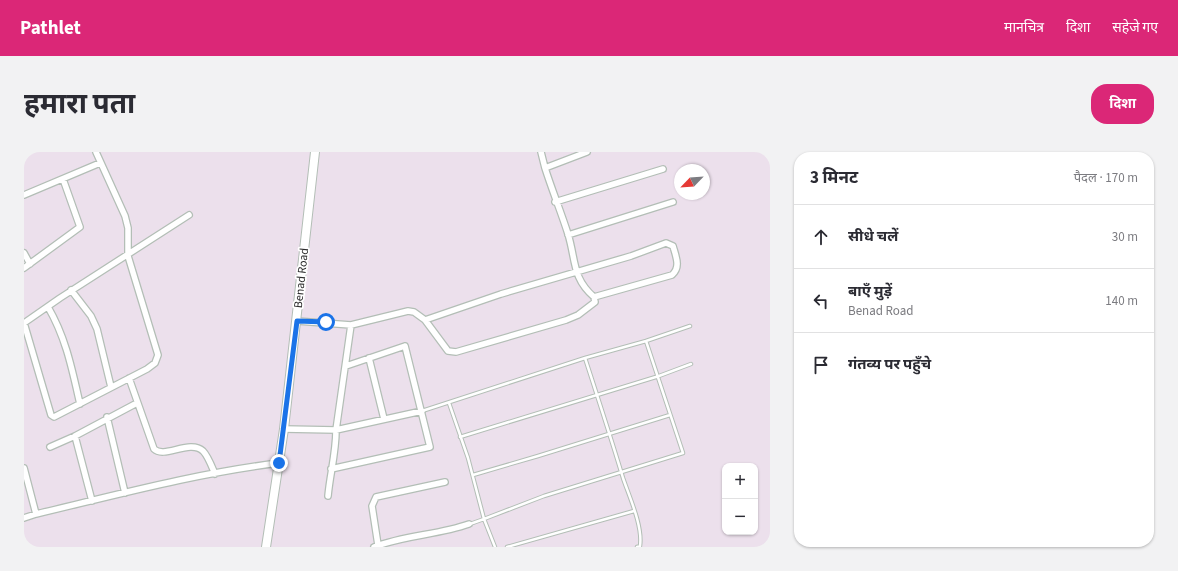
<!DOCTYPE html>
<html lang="hi">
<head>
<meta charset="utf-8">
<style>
	body { margin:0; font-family:"Source Sans 3","Noto Sans Devanagari",sans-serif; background:#f2f2f3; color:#2b2b33 }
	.controls { position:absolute; right:12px; bottom:12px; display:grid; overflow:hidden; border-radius:8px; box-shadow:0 1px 3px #0004 }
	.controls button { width:36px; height:36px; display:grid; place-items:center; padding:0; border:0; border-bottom:1px solid #e1e1e2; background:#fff; color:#2b2b33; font:20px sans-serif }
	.compass { position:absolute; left:650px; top:12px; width:36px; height:36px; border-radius:50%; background:#fff; box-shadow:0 1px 3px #0004; rotate:245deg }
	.stop { position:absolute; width:12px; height:12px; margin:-9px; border:3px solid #1a73e8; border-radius:50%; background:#fff }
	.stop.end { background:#1a73e8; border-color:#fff; box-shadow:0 1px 4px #0008 }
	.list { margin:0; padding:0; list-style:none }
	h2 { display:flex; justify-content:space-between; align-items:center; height:52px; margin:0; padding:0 16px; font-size:17px }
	h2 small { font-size:13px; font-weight:400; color:#7c7c81 }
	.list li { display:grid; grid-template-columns:26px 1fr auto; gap:12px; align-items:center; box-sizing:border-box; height:64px; padding:0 16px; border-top:1px solid #e1e1e2 }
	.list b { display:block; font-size:15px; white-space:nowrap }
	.list p { margin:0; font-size:13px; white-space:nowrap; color:#7c7c81 }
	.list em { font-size:13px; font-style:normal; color:#7c7c81 }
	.icon { flex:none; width:22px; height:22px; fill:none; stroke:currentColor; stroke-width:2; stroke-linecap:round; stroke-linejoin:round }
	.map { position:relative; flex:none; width:746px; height:395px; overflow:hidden; border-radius:16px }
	header { display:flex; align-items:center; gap:24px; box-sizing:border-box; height:56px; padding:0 20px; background:#db2777; color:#fff }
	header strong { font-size:19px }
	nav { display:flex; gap:22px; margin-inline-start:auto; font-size:14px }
	.intro { display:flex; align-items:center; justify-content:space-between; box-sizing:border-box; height:96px; padding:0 24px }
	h1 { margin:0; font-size:28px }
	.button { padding:10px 18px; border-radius:16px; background:#db2777; color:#fff; font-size:14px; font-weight:700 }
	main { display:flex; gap:24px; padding:0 24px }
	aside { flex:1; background:#fff; border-radius:16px; box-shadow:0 1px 3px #0004 }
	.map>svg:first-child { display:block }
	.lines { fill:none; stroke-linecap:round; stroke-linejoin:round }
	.service-casing { stroke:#b3beb6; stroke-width:4.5 }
	.minor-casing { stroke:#b3beb6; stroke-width:8 }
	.secondary-casing { stroke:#b3beb6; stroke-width:10 }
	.service { stroke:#fff; stroke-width:2.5 }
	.minor { stroke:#fff; stroke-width:5.5 }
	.secondary { stroke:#fff; stroke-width:8 }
	.route { stroke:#1a73e8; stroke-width:5 }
	.labels { text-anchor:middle; stroke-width:3.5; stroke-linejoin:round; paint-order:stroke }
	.street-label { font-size:12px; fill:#2c2c2c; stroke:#fff }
</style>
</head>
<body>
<header>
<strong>Pathlet</strong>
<nav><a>मानचित्र</a><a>दिशा</a><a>सहेजे गए</a></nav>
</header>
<div class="intro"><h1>हमारा पता</h1><a class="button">दिशा</a></div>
<main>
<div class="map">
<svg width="746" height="395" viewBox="0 0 746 395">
	<rect width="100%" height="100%" fill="#ece0ec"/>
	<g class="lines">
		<g class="service-casing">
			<path id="service" d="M 622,189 L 666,174
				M 561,206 C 574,246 587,286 599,326 C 605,344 619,374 616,394 L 613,395
				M 425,251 L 444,306 L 460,367 L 446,372
				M 398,259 L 561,206 L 622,189 L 659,301 L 520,344 L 460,367 L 471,395
				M 436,285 L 635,224 L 667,212
				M 449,323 L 514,304 L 646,263
				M 483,395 L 610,359"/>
		</g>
		<g class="minor-casing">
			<path id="minor" d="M 517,0 L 521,16
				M 0,43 L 76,11
				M 531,50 L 639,17
				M 544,83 L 649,50
				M 0,101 L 6,112
				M 0,116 L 56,75 L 39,27
				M 47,138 L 67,164 L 73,177 L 87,235
				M 24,155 C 42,186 48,217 56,252
				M 401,168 L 424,199 L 432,200 L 542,168 L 554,163 L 571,150 L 570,145 C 548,126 552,108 544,82 C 537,60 528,38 521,16 L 563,0
				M 273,169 L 327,173 L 312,278 L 398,259
				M 0,171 L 27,263 L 30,265 L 123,217 L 131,211 L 134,203 L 104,104 L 104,76 L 101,64 L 72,0
				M 0,171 L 36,146 L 165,63
				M 327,173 L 384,159 L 390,160 L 401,168 L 477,142 L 607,104 L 642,91 L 649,94 C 652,105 657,115 648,123 L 570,145
				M 345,206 L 360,267
				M 105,226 L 130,297 C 140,307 166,287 179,299 C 184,304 188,315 191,322
				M 83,265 L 101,341
				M 260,277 L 312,278 C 312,301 306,322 304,344
				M 51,284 L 68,349
				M 26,295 L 51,284 L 113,251
				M 0,316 L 12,362
				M 307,317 L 406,295 L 381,194 L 322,214
				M 0,366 L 12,362 C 92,343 173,321 255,311
				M 354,393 L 348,354 L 352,345 L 421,330
				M 350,395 C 381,383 414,383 445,372"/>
		</g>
		<g class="secondary-casing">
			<path id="secondary" d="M 242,395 L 260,277 L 291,0"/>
		</g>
		<use href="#service" class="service"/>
		<use href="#minor" class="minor"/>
		<use href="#secondary" class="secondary"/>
	</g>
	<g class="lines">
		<path class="route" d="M 255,311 L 273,169 L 302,170"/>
	</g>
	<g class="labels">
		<g class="street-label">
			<text transform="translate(277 126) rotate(-84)" y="4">Benad Road</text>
		</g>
	</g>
</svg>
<div class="controls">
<button>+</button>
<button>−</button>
</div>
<svg class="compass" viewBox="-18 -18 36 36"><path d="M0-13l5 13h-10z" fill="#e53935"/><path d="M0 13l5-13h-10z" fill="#7c7c81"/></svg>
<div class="stop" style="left:302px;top:170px"></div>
<div class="stop end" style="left:255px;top:311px"></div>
</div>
<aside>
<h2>3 मिनट<small>पैदल · 170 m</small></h2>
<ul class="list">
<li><svg class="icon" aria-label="ahead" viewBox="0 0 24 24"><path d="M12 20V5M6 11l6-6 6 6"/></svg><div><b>सीधे चलें</b></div><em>30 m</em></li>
<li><svg class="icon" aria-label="left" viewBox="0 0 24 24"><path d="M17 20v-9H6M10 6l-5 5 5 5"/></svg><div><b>बाएँ मुड़ें</b><p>Benad Road</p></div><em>140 m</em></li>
<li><svg class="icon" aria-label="arrive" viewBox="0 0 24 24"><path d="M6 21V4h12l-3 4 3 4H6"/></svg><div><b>गंतव्य पर पहुँचे</b></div></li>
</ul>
</aside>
</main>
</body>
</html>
